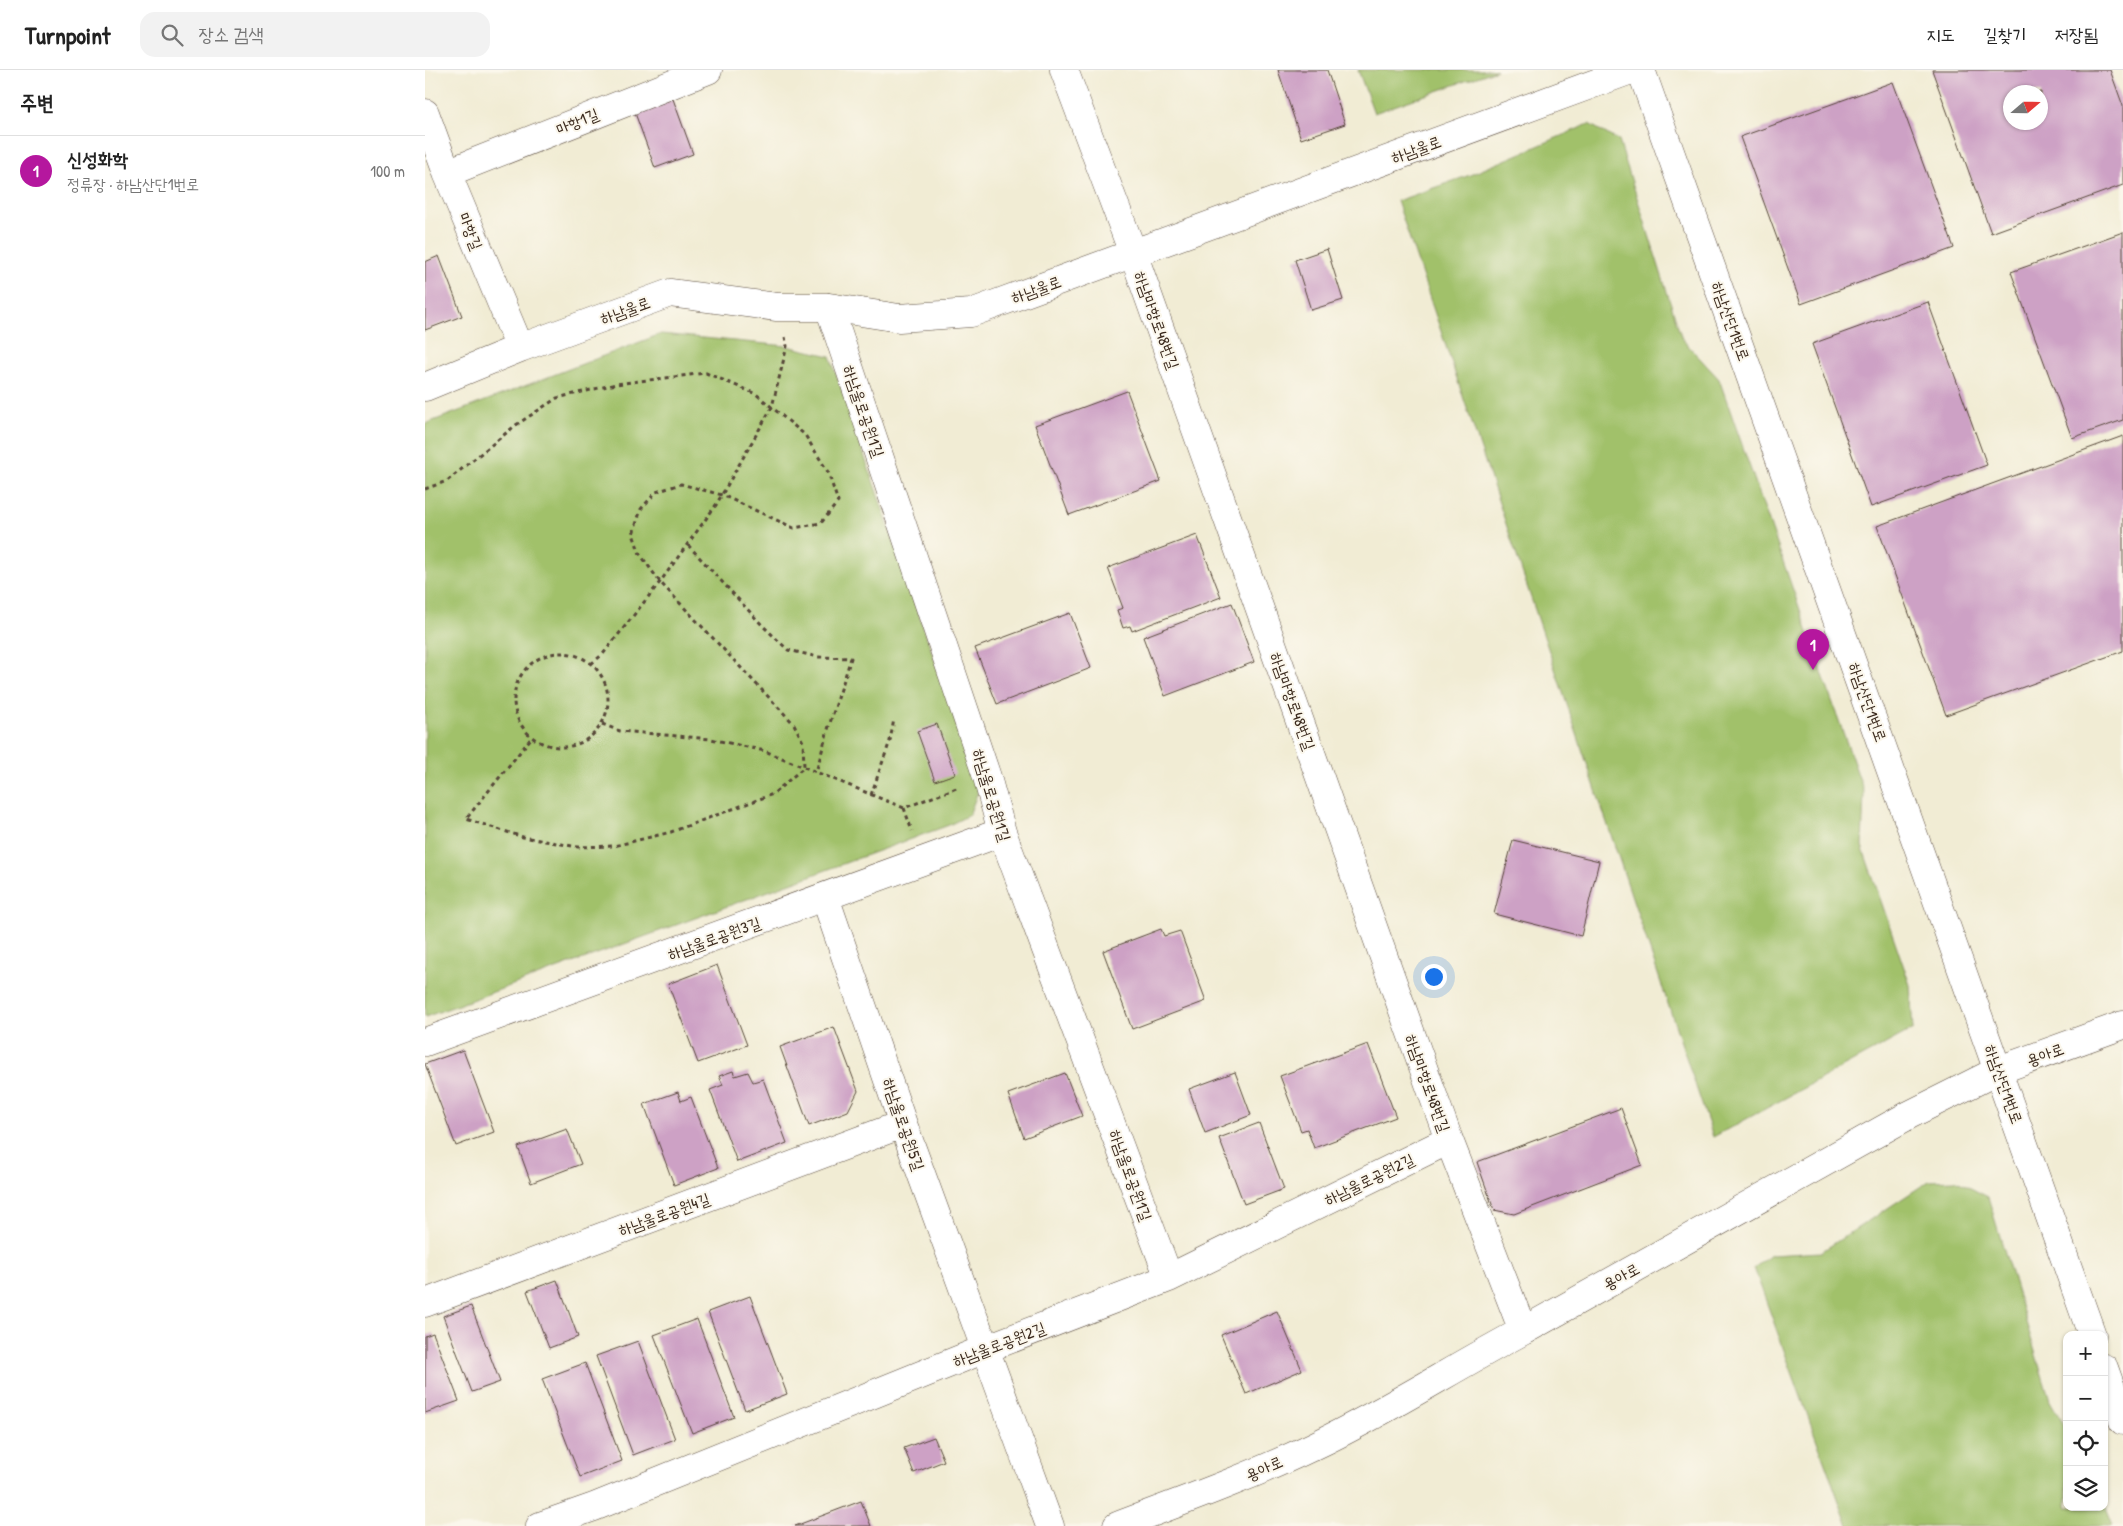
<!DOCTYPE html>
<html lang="ko">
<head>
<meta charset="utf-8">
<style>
	body { margin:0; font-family:"Patrick Hand","Poor Story",sans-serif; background:#f2f2f2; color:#222 }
	.controls { position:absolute; right:15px; bottom:15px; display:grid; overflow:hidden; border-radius:10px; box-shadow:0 1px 4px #0004 }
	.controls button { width:45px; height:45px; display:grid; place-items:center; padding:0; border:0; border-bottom:1px solid #e0e0e0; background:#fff; color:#222; font:25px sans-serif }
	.compass { position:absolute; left:1578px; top:15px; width:45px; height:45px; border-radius:50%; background:#fff; box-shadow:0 1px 4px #0004; rotate:70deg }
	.you { position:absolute; left:1008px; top:906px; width:18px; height:18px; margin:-12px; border:4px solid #fff; border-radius:50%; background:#1a73e8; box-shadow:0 0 0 8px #1a73e833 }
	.badge { display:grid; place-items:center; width:32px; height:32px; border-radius:50%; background:#b5179e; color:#fff; font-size:16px; font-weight:700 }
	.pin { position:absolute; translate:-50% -41px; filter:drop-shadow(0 1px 2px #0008) }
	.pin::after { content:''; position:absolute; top:26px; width:18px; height:15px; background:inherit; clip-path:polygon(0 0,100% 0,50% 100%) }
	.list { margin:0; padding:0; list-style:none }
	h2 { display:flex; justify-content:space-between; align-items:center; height:65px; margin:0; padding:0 20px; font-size:21px }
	h2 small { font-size:16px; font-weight:400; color:#767676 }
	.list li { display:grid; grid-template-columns:32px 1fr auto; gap:15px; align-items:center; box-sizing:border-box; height:70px; padding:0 20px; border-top:1px solid #e0e0e0 }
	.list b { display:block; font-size:19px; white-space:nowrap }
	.list p { margin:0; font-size:16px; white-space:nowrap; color:#767676 }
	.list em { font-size:16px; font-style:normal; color:#767676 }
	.icon { flex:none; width:28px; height:28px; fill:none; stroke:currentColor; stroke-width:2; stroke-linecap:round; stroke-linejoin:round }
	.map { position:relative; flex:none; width:1698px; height:1456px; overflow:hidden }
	header { display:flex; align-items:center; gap:30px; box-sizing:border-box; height:70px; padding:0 25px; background:#fff; border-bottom:1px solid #e0e0e0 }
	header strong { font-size:24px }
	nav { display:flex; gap:28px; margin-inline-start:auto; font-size:18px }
	.search { width:350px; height:45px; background:#f2f2f2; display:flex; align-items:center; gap:12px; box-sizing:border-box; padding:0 18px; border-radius:15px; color:#767676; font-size:19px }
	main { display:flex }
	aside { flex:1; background:#fff }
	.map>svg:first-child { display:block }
	.green { fill:#a1c16a; stroke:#6e7644 }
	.building { fill:#cda1c5; fill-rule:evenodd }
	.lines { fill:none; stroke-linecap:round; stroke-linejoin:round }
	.minor-casing { stroke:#564739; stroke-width:29 }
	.path { stroke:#564739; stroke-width:3; stroke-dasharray:4 4; stroke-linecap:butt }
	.minor { stroke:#fff; stroke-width:28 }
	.labels { text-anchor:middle; stroke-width:4; stroke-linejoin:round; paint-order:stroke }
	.street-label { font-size:16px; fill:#3b2a1e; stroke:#fbf7ec }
</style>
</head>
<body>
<header>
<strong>Turnpoint</strong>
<div class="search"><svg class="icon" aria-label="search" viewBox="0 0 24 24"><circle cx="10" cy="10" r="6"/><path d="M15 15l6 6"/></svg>장소 검색</div>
<nav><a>지도</a><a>길찾기</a><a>저장됨</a></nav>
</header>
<main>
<aside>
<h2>주변<small></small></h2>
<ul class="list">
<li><span class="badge">1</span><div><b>신성화학</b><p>정류장 · 하남산단1번로</p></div><em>100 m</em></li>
</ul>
</aside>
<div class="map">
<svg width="1698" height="1456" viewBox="0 0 1698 1456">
	<rect width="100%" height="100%" fill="#fbf7ec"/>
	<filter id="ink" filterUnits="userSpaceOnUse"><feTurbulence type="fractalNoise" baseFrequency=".02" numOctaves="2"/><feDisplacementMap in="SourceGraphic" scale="10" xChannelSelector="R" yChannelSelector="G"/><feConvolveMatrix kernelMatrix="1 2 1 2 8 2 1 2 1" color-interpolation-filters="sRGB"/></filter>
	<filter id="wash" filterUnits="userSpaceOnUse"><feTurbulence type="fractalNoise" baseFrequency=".0096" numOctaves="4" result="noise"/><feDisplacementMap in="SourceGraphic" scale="20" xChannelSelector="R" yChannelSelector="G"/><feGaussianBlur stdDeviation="1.12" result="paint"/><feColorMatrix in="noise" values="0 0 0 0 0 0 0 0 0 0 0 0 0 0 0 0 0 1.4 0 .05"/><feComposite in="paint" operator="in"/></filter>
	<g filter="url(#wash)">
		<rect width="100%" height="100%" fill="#f1ecd4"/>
		<path class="green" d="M 933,0 L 1072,0 L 949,43 Z
			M 1164,54 L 1194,71 L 1257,269 L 1294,309 L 1439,722 L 1437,776 L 1485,915 L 1488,959 L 1288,1067 L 972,131 L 1045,105 Z
			M 236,264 L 362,276 L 405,286 L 554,719 L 544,745 L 524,755 L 0,947 L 0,354 Z
			M 1530,1110 L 1563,1127 L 1625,1331 L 1642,1360 L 1642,1437 L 1679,1437 L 1679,1433 L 1688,1456 L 1423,1456 L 1329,1198 L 1346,1185 L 1396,1182 L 1504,1111 Z"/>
		<g id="blocks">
			<path class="building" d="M 853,0 L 902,0 L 920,54 L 876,69 Z
				M 1507,0 L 1685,0 L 1698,36 L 1698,115 L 1566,163 ZM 1586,22 L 1616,22 L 1616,52 L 1586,52 Z
				M 1468,12 L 1529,178 L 1376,234 L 1315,67 Z
				M 248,29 L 268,84 L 230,98 L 210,43 Z
				M 1698,162 L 1698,350 L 1647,368 L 1586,202 Z
				M 902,179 L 918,230 L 886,240 L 870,190 Z
				M 14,186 L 37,246 L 0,260 L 0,192 Z
				M 1503,232 L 1562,395 L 1446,437 L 1387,274 Z
				M 702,321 L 736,411 L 644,445 L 610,355 Z
				M 1698,366 L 1698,581 L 1521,645 L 1452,456 Z
				M 772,465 L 796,527 L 707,561 L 705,556 L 698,558 L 692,540 L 698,538 L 683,498 Z
				M 807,533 L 829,592 L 740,626 L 718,567 Z
				M 645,543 L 666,598 L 572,634 L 550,578 Z
				M 512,654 L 530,704 L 510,711 L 492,661 Z
				M 1088,770 L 1174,791 L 1156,866 L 1069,844 Z
				M 736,859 L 739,866 L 755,861 L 781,931 L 707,959 L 678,881 Z
				M 292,895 L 322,975 L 273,993 L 243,914 Z
				M 409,957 L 433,1021 L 423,1041 L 384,1056 L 355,977 Z
				M 943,974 L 971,1047 L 889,1078 L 882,1059 L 876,1061 L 855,1006 Z
				M 38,980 L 69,1062 L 31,1076 L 0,994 Z
				M 308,1001 L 310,1006 L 323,1002 L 328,1012 L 338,1009 L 362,1073 L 312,1092 L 285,1020 L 298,1015 L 294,1006 Z
				M 810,1002 L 826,1045 L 780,1063 L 764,1019 Z
				M 640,1003 L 657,1046 L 599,1068 L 583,1024 Z
				M 253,1022 L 256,1031 L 266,1027 L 293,1098 L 249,1115 L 219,1034 Z
				M 1196,1038 L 1217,1095 L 1089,1144 L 1069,1140 L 1052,1092 Z
				M 834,1053 L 859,1119 L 819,1134 L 794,1068 Z
				M 142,1059 L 156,1094 L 106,1113 L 93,1077 Z
				M 132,1210 L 153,1267 L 124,1278 L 102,1221 Z
				M 325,1226 L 362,1324 L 320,1340 L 283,1242 Z
				M 46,1236 L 75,1312 L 47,1322 L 18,1246 Z
				M 852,1241 L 877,1300 L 821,1324 L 796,1265 Z
				M 272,1249 L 309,1347 L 267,1363 L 229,1265 Z
				M 8,1263 L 34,1331 L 0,1343 L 0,1266 Z
				M 213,1271 L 250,1369 L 208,1385 L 171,1286 Z
				M 160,1293 L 197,1391 L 155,1407 L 117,1309 Z
				M 509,1367 L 519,1391 L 489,1403 L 479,1378 Z
				M 436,1431 L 446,1456 L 370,1456 Z"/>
		</g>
	</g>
	<g filter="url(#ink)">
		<use href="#blocks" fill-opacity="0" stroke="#564739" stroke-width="1"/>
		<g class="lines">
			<g class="minor-casing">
				<path id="minor" d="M 639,0 L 708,183 L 1024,1070 L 1098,1261
					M 1216,0 L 1667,1265
					M 0,43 L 22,103 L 95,278
					M 22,103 L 283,0
					M 404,237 L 562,707 L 577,762 L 744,1208
					M 0,317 L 95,278 L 245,223 L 352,237 L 404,237 L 474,248 L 546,243 L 1206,0
					M 400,827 L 478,1054 L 625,1456
					M 0,972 L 577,762
					M 0,1233 L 478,1054
					M 1679,1298 L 1698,1351
					M 115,1456 L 169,1437 L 560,1279 L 744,1208 L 1024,1070
					M 692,1456 C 758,1431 825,1407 889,1376 C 961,1342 1028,1298 1098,1261 L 1484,1045 L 1574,1000 L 1698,955"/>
			</g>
			<path class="path" d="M 0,419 L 22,411 L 91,355 L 132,328 L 191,314 L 281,303 L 331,324 L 380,365 L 403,402 L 413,432 L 396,453 L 369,458 L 297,425 L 256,414 L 231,422 L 216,439 L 208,464 L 215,484 L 235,512 L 369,654 L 378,672 L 379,697 L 348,724 L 246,762 L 189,776 L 153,777 L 98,767 L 41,749 L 107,667
				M 263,475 L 337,555 L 363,580 L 393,587 L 426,588 L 404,656 L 391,702
				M89 630a47 47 0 1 1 94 0a47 47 0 1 1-94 0Z
				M 166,594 L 178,584 L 235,512 L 291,435 L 347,337 L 362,276 L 360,267
				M 177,654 L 195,661 L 286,669 L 340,681 L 479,738 L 534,717
				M 446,725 L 465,671 L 469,649
				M 479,738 L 487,761"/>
			<use href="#minor" class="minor"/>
		</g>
	</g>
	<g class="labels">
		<g class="street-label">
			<text transform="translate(152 51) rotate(-22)" y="6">마항1길</text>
			<text transform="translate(991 79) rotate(-20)" y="6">하남울로</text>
			<text transform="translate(46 161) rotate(68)" y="6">마항길</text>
			<text transform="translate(611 219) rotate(-20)" y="6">하남울로</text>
			<text transform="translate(200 240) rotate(-20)" y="6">하남울로</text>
			<text transform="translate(732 250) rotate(70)" y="6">하남마항로48번길</text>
			<text transform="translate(1306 251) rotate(70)" y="6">하남산단1번로</text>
			<text transform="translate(439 341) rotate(71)" y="6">하남울로공원1길</text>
			<text transform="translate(868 631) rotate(70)" y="6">하남마항로48번길</text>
			<text transform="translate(1443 632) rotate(70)" y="6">하남산단1번로</text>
			<text transform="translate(567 725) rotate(73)" y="6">하남울로공원1길</text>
			<text transform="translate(289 868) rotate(-20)" y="6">하남울로공원3길</text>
			<text transform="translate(1620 984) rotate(-20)" y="6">용아로</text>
			<text transform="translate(1003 1013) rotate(70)" y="6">하남마항로48번길</text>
			<text transform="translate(1579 1014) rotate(70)" y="6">하남산단1번로</text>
			<text transform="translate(479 1054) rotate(71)" y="6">하남울로공원5길</text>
			<text transform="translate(706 1105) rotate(70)" y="6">하남울로공원1길</text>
			<text transform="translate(944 1109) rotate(-26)" y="6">하남울로공원2길</text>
			<text transform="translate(239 1144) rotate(-20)" y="6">하남울로공원4길</text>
			<text transform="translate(1196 1206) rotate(-29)" y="6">용아로</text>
			<text transform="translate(574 1274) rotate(-21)" y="6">하남울로공원2길</text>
			<text transform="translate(839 1398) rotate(-24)" y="6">용아로</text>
		</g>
	</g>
</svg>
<div class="controls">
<button>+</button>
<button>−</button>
<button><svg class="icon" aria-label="locate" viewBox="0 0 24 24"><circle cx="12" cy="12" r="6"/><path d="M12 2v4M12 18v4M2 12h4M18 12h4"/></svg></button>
<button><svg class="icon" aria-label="layers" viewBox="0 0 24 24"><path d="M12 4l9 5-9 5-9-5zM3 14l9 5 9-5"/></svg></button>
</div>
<svg class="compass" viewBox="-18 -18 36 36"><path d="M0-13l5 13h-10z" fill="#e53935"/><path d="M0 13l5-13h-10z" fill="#767676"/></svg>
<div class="you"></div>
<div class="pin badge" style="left:1388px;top:600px">1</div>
</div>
</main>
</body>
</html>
